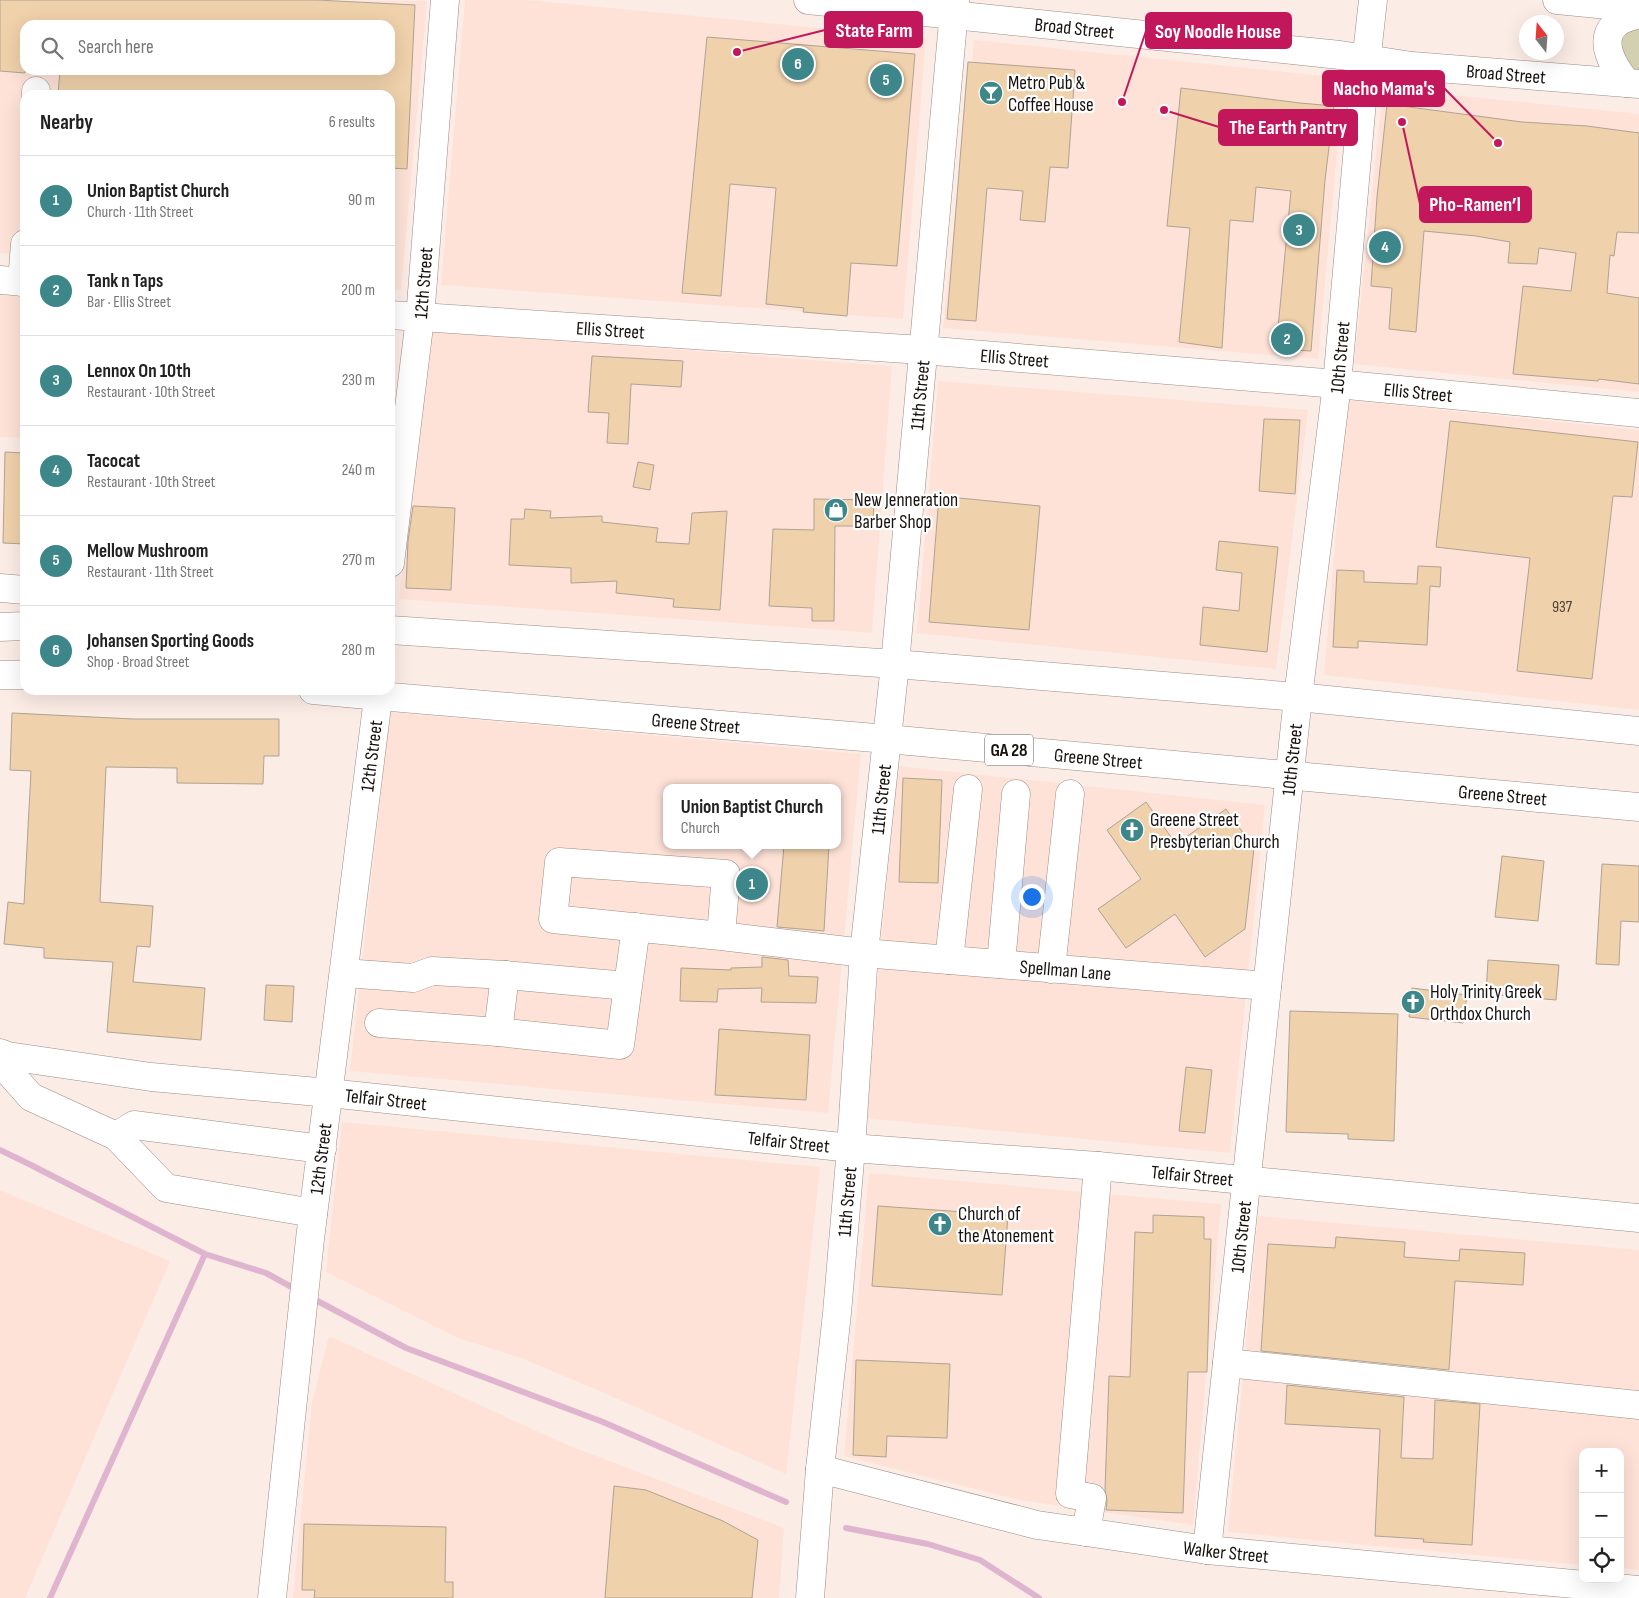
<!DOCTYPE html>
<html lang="en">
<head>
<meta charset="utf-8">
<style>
	body { margin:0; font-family:"Sofia Sans Condensed",sans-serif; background:#f6f6f6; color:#222 }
	.controls { position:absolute; right:15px; bottom:15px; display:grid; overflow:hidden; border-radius:10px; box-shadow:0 5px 20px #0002 }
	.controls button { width:45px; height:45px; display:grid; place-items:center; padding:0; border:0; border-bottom:1px solid #e0e0e0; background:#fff; color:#222; font:25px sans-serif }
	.compass { position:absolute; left:1519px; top:15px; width:45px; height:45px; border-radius:50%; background:#fff; box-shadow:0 5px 20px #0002; rotate:343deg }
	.you { position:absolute; left:1031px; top:896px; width:18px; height:18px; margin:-12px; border:4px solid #fff; border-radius:50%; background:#1a73e8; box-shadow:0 0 0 8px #1a73e833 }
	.badge { display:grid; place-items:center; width:32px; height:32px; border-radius:50%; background:#3d8689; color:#fff; font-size:16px; font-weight:700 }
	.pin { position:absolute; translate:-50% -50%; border:2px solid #fff; box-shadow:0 1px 5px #0006 }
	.popup { position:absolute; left:663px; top:784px; width:178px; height:65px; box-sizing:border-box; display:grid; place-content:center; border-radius:10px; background:#fff; filter:drop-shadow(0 1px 4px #0005); font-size:16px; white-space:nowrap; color:#767676 }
	.popup b { font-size:19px; color:#222 }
	.popup::after { content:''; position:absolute; left:50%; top:100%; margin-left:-10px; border:10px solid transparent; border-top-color:#fff }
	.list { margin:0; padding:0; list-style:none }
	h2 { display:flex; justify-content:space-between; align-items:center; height:65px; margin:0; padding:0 20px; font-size:21px }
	h2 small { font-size:16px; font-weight:400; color:#767676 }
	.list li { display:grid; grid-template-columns:32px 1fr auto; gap:15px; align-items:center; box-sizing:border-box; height:90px; padding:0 20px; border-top:1px solid #e0e0e0 }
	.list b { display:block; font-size:19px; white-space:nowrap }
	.list p { margin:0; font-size:16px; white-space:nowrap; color:#767676 }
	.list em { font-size:16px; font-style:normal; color:#767676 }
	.icon { flex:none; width:28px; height:28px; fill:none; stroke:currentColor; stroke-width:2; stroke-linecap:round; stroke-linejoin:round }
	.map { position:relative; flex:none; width:1639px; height:1598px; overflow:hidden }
	.search { position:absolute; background:#fff; box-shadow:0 5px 20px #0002; left:20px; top:20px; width:375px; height:55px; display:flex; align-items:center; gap:12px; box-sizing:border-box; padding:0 18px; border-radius:15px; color:#767676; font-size:19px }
	.panel { position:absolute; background:#fff; box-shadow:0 5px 20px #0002; left:20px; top:90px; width:375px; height:605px; border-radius:15px }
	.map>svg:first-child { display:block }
	.built { fill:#fee2d7; fill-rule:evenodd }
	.green { fill:#d2d0b1 }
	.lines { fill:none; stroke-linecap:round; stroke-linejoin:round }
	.stream { stroke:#dfb4cf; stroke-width:6 }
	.building { fill:#efd1ab; stroke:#aea394 }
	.minor-casing { stroke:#9e8b84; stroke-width:29 }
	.major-casing { stroke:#9e8b84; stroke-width:29 }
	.highway-casing { stroke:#9e8b84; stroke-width:29 }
	.minor { stroke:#fff; stroke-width:28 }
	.major { stroke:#fff; stroke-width:28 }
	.highway { stroke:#fff; stroke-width:28 }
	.labels { text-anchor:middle; stroke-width:4.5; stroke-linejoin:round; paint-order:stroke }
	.number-label { font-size:16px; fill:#4d4135 }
	.shield { fill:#fff; stroke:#5d5856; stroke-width:1 }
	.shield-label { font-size:18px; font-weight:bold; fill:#17110e }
	.street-label { font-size:19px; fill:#17110e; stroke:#fff }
	.poi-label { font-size:19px; fill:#17110e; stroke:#fff; text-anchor:start }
	.leader { fill:none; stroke:#c2185b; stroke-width:2 }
	.callout-dot { fill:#c2185b; stroke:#fff; stroke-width:2 }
	.callout { fill:#c2185b; stroke:#c2185b; stroke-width:2 }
	.callout-label { font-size:20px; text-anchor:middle; font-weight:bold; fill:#fff }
</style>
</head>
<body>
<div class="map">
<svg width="1639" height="1598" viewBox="0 0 1639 1598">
	<rect width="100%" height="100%" fill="#fcece6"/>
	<path class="built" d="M 0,0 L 427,1 L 401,290 L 390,289 L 390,95 L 25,95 L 25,256 L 0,253 ZM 25,25 L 390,25 L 390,70 L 25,70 Z
		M 465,0 L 527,0 L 926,38 L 903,319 L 441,285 Z
		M 974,40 L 1344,78 L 1318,359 L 943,328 Z
		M 1383,88 L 1639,114 L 1639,392 L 1354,364 Z
		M 0,294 L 25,296 L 25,438 L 0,437 Z
		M 430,331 L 892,366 L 872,633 L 399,599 Z
		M 938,381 L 1308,410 L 1276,669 L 917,633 Z
		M 1347,400 L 1639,430 L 1639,710 L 1324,675 Z
		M 390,712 L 861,754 L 828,1113 L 350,1071 ZM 667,788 L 837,788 L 837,845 L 667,845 Z
		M 898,766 L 1265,805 L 1230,1153 L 864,1118 Z
		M 342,1122 L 820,1167 L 786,1474 L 595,1389 L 521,1358 L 458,1338 L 326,1272 Z
		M 869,1173 L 1221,1204 L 1193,1525 L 1019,1500 L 844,1456 Z
		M 0,1190 L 170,1261 L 25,1598 L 0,1598 Z
		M 1258,1216 L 1639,1250 L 1639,1570 L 1620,1568 L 1620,1452 L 1583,1452 L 1583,1565 L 1228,1532 Z
		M 329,1336 L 565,1444 L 784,1528 L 779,1598 L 293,1598 L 312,1403 Z"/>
	<path class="green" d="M 1639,22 L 1639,74 L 1630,70 L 1619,41 L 1622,33 Z"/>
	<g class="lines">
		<path class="stream" d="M 0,1150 L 29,1164 L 205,1254 L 266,1273 L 297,1290
			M 310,1297 L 406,1348 L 603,1422 L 786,1502
			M 846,1528 L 928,1544 L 980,1560 L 1039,1598
			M 50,1598 L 205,1254"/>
	</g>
	<path class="building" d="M 0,0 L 317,0 L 415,5 L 407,169 L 390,168 L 390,95 L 208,95 L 160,92 L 159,95 L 58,95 L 60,70 L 390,70 L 390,25 L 25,25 L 25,73 L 0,71 Z
		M 707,37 L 915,54 L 897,266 L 851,263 L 847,316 L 803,312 L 804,308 L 766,304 L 776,188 L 730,184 L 721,296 L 682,293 Z
		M 968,62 L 1075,70 L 1068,168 L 1050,167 L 1045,222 L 1020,220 L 1023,191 L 987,188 L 976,321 L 947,319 Z
		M 1181,88 L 1300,103 L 1334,106 L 1325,180 L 1311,351 L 1276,349 L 1291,191 L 1256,187 L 1253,222 L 1230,220 L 1222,348 L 1179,342 L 1190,228 L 1167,226 Z
		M 1387,104 L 1522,122 L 1587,126 L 1639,133 L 1639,233 L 1617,232 L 1614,256 L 1610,255 L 1607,293 L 1639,298 L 1639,384 L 1599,379 L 1598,381 L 1513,374 L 1523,286 L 1571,291 L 1576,253 L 1539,248 L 1537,264 L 1508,263 L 1510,242 L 1476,236 L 1424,231 L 1416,332 L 1389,329 L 1392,288 L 1371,286 L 1377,197 Z
		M 592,356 L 683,361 L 681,387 L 631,384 L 628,444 L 607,443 L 609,413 L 588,412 Z
		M 1264,419 L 1300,420 L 1295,494 L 1259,491 Z
		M 1450,421 L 1638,442 L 1632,497 L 1613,496 L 1592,679 L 1517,671 L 1530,558 L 1436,547 Z
		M 5,452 L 24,453 L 23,467 L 25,467 L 25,544 L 3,543 Z
		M 638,462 L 654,465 L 650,490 L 633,487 Z
		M 939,496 L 1040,506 L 1029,630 L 929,622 Z
		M 814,499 L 874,500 L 873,526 L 835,526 L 834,621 L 812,621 L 812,608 L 769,606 L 773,529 L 814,530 Z
		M 413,506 L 455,508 L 451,590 L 406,588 L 408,541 Z
		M 525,509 L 551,511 L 550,518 L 602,516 L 602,522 L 658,528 L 656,542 L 689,544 L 692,513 L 727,511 L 720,610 L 673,607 L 674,599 L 616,593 L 617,581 L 571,583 L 571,568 L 509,565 L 511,519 L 524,519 Z
		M 1219,541 L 1278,547 L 1267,652 L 1200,645 L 1203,607 L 1239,611 L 1242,573 L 1216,570 Z
		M 1418,566 L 1441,567 L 1440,587 L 1430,586 L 1427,645 L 1358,641 L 1358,648 L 1333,647 L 1337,570 L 1364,571 L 1364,582 L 1417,584 Z
		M 12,713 L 133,719 L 279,719 L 279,756 L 264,756 L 263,784 L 177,783 L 177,768 L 106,767 L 100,902 L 153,906 L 150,947 L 137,946 L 133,982 L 205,988 L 201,1040 L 107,1032 L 113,962 L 44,958 L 44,948 L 4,944 L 8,902 L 24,904 L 31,771 L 10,770 Z
		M 903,778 L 942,780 L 938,883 L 899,882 Z
		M 1146,802 L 1176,844 L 1226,809 L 1254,848 L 1245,929 L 1205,957 L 1175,914 L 1126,948 L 1098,909 L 1141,879 L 1107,830 Z
		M 784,845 L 829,845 L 824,931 L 777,927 Z
		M 1502,856 L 1544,861 L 1538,921 L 1495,917 Z
		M 1602,864 L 1639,866 L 1639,922 L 1621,921 L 1619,965 L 1596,964 Z
		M 762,957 L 788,960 L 789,976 L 818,977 L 816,1003 L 761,1002 L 762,988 L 718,989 L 717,1002 L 680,1001 L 681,968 L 731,970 L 731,968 L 762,967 Z
		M 1488,960 L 1559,965 L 1556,1000 L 1486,994 Z
		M 266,985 L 294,986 L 292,1022 L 264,1020 Z
		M 1412,988 L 1467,995 L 1463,1023 L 1409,1017 Z
		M 1290,1011 L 1398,1014 L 1394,1141 L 1348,1139 L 1348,1134 L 1286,1132 Z
		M 719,1029 L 810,1035 L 806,1100 L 715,1095 Z
		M 1186,1067 L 1212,1070 L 1205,1133 L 1179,1131 Z
		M 878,1206 L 1008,1215 L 1002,1295 L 872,1286 Z
		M 1153,1215 L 1204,1217 L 1204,1239 L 1211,1239 L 1207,1372 L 1188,1372 L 1183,1513 L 1106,1510 L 1107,1500 L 1105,1490 L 1109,1376 L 1130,1377 L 1135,1232 L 1153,1233 Z
		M 1336,1237 L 1405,1242 L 1404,1257 L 1459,1261 L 1460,1249 L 1525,1253 L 1523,1285 L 1455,1281 L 1449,1370 L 1261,1351 L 1268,1244 L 1335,1248 Z
		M 856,1360 L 950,1364 L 947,1438 L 887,1436 L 886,1457 L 853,1455 Z
		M 1287,1385 L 1404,1397 L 1401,1458 L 1433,1459 L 1435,1400 L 1480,1404 L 1472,1545 L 1423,1542 L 1424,1539 L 1375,1536 L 1380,1429 L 1285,1424 Z
		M 614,1486 L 646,1490 L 723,1521 L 758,1540 L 752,1598 L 605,1598 Z
		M 304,1524 L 446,1527 L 445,1582 L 453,1582 L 453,1598 L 314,1598 L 315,1590 L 302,1590 Z"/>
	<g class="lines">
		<g class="minor-casing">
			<g id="minor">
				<path d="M 1627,83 C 1614,68 1596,39 1617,23 C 1623,18 1632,16 1639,14"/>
				<path d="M 36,95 L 36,91"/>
				<path d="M 0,280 L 25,282"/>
				<path d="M 22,282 L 25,244"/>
				<path id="s1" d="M 390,315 L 922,350 L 1337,384 L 1639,413"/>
				<path id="s2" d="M 390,563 L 420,318 L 445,0"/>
				<path id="s3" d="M 721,936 L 726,874 L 559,862 L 553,919 L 721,936 L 864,953 L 1267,986"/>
				<path d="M 949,960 L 968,789"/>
				<path d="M 1001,964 L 1016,794"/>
				<path d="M 1051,969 L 1070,794"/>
				<path d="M 344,973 L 413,978 L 432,971 L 505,975 L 627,986"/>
				<path d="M 379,1023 L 498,1032 L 620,1045 L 636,927"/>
				<path d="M 498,1032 L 505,975"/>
				<path id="s4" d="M 0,1053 L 8,1056 L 151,1077 L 329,1093 L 851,1148 L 1098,1166 L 1639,1218"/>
				<path d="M 0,1062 L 31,1097 L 116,1136 L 166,1188 L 313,1213"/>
				<path d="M 116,1136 L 134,1125 L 322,1149"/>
				<path d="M 1227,1363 L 1639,1405"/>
				<path id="s5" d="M 820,1469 L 1037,1525 L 1086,1532 L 1207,1550 L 1639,1590"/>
				<path d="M 1086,1532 L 1092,1498 L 1070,1494 L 1098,1166"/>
				<path id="s6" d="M 1207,1550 L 1298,697 L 1337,384 L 1363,90 L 1373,0"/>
				<path id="s7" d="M 272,1598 L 310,1239 L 379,690"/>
			</g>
		</g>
		<g class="major-casing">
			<g id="major">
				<path id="s8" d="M 808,0 L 1340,55 L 1412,66 L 1639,84"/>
				<path d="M 1557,0 L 1639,8"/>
				<path d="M 0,588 L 25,590"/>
				<path d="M 390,630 L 895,664 L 1298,697 L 1639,731"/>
				<path id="s9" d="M 379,696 L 887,739 L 1639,807"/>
				<path id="s10" d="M 810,1598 L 820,1469 L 837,1313 L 851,1148 L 864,953 L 895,664 L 955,0"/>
			</g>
		</g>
		<g class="highway-casing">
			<path id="highway" d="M 0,627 L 25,626
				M 0,675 L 25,675
				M 313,690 L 379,696"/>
		</g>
		<use href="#minor" class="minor"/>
		<use href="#major" class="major"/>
		<use href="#highway" class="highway"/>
	</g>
	<defs>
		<g id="bar-disc" transform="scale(1.25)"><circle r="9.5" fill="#3d8689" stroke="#fff"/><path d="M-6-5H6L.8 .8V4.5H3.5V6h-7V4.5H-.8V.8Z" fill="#fff"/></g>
		<g id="shop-disc" transform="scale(1.25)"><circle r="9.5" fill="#3d8689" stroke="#fff"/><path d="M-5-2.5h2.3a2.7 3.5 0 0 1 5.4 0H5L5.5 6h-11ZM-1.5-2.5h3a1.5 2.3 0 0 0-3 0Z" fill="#fff"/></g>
		<g id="church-disc" transform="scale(1.25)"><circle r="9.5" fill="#3d8689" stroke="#fff"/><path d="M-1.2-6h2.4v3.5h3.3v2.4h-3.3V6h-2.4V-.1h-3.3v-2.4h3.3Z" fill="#fff"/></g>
	</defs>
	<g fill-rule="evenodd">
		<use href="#bar-disc" x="991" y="93"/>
		<use href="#shop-disc" x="836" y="510"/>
		<use href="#church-disc" x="1132" y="830"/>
		<use href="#church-disc" x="1413" y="1002"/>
		<use href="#church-disc" x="940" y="1224"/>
	</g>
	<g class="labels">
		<g class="number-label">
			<text x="1562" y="612">937</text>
		</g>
		<rect class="shield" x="985" y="734.5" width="48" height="31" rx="4"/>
		<g class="shield-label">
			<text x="1009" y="756">GA 28</text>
		</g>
		<g class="street-label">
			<text dy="7" stroke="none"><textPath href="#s8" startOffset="268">Broad Street</textPath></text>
			<text dy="7" stroke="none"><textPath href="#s8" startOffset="702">Broad Street</textPath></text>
			<text dy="7" stroke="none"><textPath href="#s2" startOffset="282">12th Street</textPath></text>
			<text dy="7" stroke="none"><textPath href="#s1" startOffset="221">Ellis Street</textPath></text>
			<text dy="7" stroke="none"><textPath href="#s1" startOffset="626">Ellis Street</textPath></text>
			<text dy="7" stroke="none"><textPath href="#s6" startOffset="1200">10th Street</textPath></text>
			<text dy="7" stroke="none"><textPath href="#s1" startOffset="1031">Ellis Street</textPath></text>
			<text dy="7" stroke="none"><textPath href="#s10" startOffset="1208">11th Street</textPath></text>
			<text dy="7" stroke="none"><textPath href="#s9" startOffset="318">Greene Street</textPath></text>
			<text dy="7" stroke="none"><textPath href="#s7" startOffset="848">12th Street</textPath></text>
			<text dy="7" stroke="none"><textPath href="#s9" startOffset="722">Greene Street</textPath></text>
			<text dy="7" stroke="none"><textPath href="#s6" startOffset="795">10th Street</textPath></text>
			<text dy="7" stroke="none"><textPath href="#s9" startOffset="1128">Greene Street</textPath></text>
			<text dy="7" stroke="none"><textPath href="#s10" startOffset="802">11th Street</textPath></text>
			<text dy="7" stroke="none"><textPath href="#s3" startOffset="802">Spellman Lane</textPath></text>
			<text dy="7" stroke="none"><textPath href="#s4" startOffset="389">Telfair Street</textPath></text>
			<text dy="7" stroke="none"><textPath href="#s4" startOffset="794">Telfair Street</textPath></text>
			<text dy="7" stroke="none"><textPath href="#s7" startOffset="442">12th Street</textPath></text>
			<text dy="7" stroke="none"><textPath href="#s4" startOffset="1199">Telfair Street</textPath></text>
			<text dy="7" stroke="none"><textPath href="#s10" startOffset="398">11th Street</textPath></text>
			<text dy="7" stroke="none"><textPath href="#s6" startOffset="315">10th Street</textPath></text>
			<text dy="7" stroke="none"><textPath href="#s5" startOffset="415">Walker Street</textPath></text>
		</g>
		<g class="poi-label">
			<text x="1008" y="89">Metro Pub &amp;<tspan x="1008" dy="22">Coffee House</tspan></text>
			<text x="854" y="506">New Jenneration<tspan x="854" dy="22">Barber Shop</tspan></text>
			<text x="1150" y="826">Greene Street<tspan x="1150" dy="22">Presbyterian Church</tspan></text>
			<text x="1430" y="998">Holy Trinity Greek<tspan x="1430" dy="22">Orthdox Church</tspan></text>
			<text x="958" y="1220">Church of<tspan x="958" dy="22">the Atonement</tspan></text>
		</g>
	</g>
	<path class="leader" d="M737 52L825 30M1122 102L1146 31M1498 143L1444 88M1164 110L1219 127M1402 122L1420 204"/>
	<g class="callout-dot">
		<circle cx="737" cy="52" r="5"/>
		<circle cx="1122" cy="102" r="5"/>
		<circle cx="1498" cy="143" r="5"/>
		<circle cx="1164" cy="110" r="5"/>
		<circle cx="1402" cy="122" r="5"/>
	</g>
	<g class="callout">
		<rect x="825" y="12" width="97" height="35" rx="5"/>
		<rect x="1146" y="13" width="145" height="35" rx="5"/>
		<rect x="1323" y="71" width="121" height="35" rx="5"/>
		<rect x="1219" y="110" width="138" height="35" rx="5"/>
		<rect x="1420" y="187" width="111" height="35" rx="5"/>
	</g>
	<g class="callout-label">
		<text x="874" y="37">State Farm</text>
		<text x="1218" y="38">Soy Noodle House</text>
		<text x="1384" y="95">Nacho Mama's</text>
		<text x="1288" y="134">The Earth Pantry</text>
		<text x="1475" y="211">Pho-Ramen’l</text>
	</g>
</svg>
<div class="controls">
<button>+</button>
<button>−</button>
<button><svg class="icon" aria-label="locate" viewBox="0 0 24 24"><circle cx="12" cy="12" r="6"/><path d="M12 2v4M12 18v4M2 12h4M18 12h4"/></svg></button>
</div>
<svg class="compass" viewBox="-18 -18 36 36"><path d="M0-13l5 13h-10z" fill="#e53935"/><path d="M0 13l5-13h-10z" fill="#767676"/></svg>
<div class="you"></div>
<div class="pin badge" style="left:752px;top:884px">1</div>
<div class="popup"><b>Union Baptist Church</b>Church</div>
<div class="pin badge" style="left:1287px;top:339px">2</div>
<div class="pin badge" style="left:1299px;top:230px">3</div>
<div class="pin badge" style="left:1385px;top:247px">4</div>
<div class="pin badge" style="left:886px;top:80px">5</div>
<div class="pin badge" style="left:798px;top:64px">6</div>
<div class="search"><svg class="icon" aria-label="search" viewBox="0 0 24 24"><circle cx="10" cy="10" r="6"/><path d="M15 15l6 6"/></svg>Search here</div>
<section class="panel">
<h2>Nearby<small>6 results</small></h2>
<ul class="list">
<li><span class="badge">1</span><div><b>Union Baptist Church</b><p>Church · 11th Street</p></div><em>90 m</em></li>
<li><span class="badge">2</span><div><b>Tank n Taps</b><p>Bar · Ellis Street</p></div><em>200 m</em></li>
<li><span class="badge">3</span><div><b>Lennox On 10th</b><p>Restaurant · 10th Street</p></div><em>230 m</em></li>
<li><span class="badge">4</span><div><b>Tacocat</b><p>Restaurant · 10th Street</p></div><em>240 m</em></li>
<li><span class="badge">5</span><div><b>Mellow Mushroom</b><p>Restaurant · 11th Street</p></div><em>270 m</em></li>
<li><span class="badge">6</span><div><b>Johansen Sporting Goods</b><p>Shop · Broad Street</p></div><em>280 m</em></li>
</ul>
</section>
</div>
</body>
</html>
